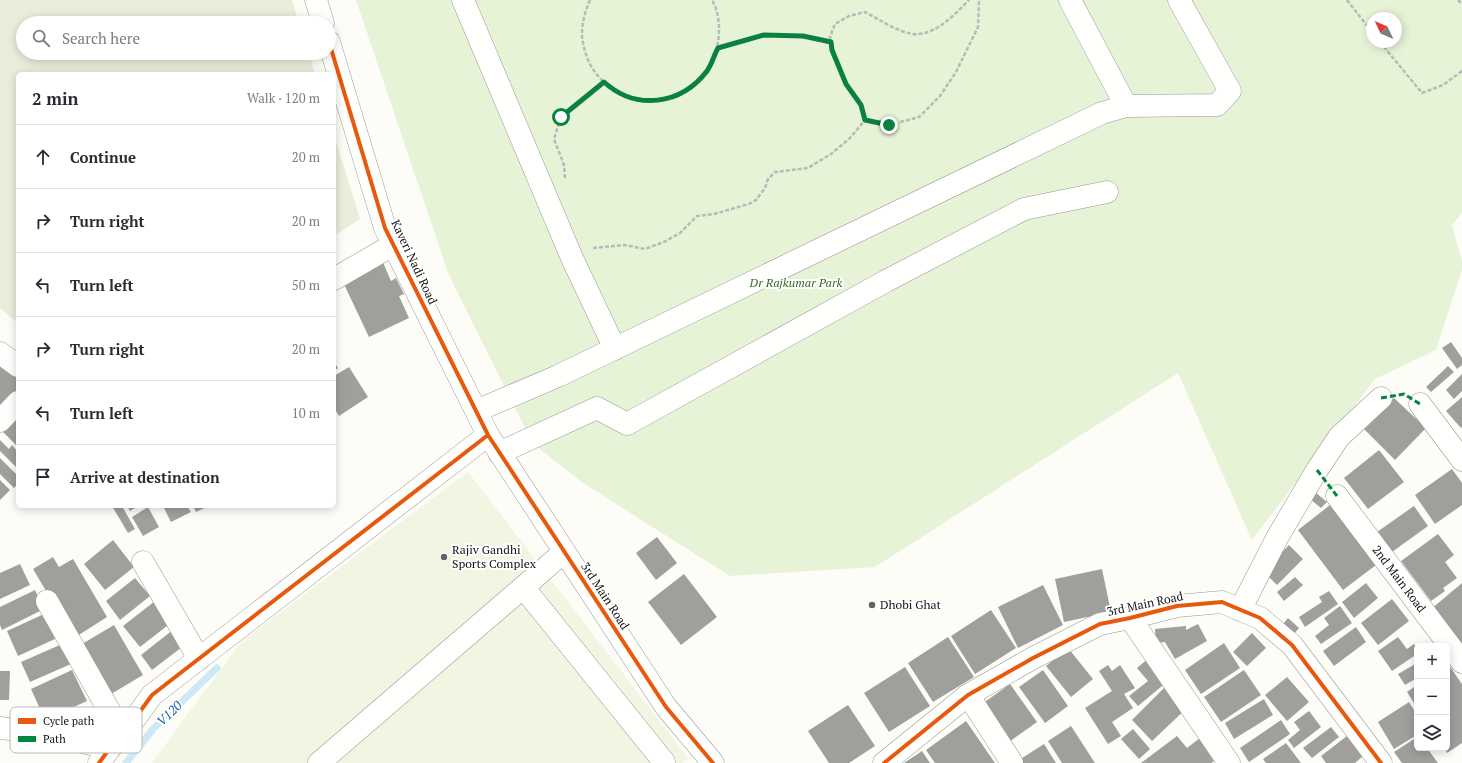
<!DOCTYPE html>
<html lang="en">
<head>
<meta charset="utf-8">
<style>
	body { margin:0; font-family:"PT Serif",serif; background:#f7f7f7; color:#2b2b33 }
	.controls { position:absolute; right:12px; bottom:12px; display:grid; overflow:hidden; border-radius:6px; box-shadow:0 2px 10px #0003 }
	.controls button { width:36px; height:36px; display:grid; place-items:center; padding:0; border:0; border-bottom:1px solid #e1e1e2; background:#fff; color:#2b2b33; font:20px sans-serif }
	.compass { position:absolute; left:1366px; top:12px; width:36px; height:36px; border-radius:50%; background:#fff; box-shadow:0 2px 10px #0003; rotate:314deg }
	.stop { position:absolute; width:12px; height:12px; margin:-9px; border:3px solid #0b8043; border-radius:50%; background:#fff }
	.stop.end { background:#0b8043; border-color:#fff; box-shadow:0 1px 4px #0008 }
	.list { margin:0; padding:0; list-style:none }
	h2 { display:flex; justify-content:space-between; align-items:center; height:52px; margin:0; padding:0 16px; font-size:17px }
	h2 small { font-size:13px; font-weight:400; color:#7c7c81 }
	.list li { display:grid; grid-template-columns:26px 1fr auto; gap:12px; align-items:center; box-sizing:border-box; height:64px; padding:0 16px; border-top:1px solid #e1e1e2 }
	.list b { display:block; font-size:15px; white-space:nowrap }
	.list em { font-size:13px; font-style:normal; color:#7c7c81 }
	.icon { flex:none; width:22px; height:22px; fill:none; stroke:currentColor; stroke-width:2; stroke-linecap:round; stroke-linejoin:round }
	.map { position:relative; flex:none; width:1462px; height:763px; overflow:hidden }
	.search { position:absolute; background:#fff; box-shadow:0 2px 10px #0003; left:16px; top:16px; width:320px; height:44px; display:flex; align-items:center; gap:10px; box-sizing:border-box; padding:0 14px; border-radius:22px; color:#7c7c81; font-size:15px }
	.panel { position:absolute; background:#fff; box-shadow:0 2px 10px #0003; left:16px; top:72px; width:320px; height:436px; border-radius:6px }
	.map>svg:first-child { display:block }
	.green { fill:#e7f3d7; fill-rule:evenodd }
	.cemetery { fill:#e9eedb }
	.pitch { fill:#f0f6e1 }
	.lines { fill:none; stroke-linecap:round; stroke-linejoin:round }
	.stream { stroke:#cde8f7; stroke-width:7 }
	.building { fill:#a19f9c }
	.minor-casing { stroke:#979795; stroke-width:23 }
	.path { stroke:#b9b9b8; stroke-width:2.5; stroke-dasharray:4 2; stroke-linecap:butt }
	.minor { stroke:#fffffe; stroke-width:22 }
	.quiet { stroke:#00873e; stroke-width:3; stroke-dasharray:6 3; stroke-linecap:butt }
	.cycleway-casing { stroke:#fff; stroke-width:6 }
	.cycleway { stroke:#e8590c; stroke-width:4 }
	.route { stroke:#0b8043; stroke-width:5 }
	.poi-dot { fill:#646362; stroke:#fff; stroke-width:1.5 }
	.labels { text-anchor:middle; stroke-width:4; stroke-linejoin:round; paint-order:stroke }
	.street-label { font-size:12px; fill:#111; stroke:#fff }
	.park-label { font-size:12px; font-style:italic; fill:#2f6b1f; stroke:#fff }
	.poi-label { font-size:12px; fill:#111; stroke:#fff; text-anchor:start }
	.water-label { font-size:13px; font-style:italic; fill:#1768a6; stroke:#fff }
	.key { fill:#fff; stroke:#b8b8b8; stroke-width:1 }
	.key-label { font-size:11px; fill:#111 }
</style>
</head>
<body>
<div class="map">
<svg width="1462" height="763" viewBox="0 0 1462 763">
	<rect width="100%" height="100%" fill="#fdfcf7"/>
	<path class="green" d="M 356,0 L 1462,0 L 1462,213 L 1452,225 L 1462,261 L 1462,270 L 1436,350 L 1375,379 L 1252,540 L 1178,373 L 875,567 L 730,576 L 583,483 L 533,444 L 448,273 ZM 1372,18 L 1396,18 L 1396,42 L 1372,42 Z"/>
	<path class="cemetery" d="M 0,0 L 292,0 L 299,23 L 23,23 L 23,53 L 309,53 L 315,74 L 18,74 L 18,323 L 0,308 Z
		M 334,135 L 360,219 L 334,236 Z"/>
	<path class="pitch" d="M 468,472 L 688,758 L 682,763 L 152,763 L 241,642 Z"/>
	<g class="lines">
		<path class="stream" d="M 126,763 L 153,729 L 217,668"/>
	</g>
	<path class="building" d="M 382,260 L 391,281 L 396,278 L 404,294 L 399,296 L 409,318 L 369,337 L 342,280 Z
		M 1451,342 L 1462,358 L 1462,365 L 1457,369 L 1442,348 Z
		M 0,357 L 18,373 L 18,397 L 0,415 Z
		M 334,362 L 338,368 L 334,371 Z
		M 1448,366 L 1454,372 L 1431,392 L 1426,387 Z
		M 349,367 L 368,397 L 339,416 L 334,408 L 334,376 Z
		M 1462,374 L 1462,391 L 1454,399 L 1446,390 Z
		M 1462,397 L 1462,427 L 1461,428 L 1446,411 Z
		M 1394,398 L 1426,428 L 1395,460 L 1364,429 Z
		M 18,408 L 18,443 L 16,445 L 0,429 Z
		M 0,440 L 9,449 L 12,445 L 17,451 L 18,450 L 18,469 L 0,451 Z
		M 1379,450 L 1404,482 L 1368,509 L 1344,478 Z
		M 0,458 L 18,476 L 18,484 L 14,488 L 0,474 Z
		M 1452,469 L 1462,483 L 1462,505 L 1435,524 L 1415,495 Z
		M 0,480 L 10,490 L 0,500 Z
		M 1315,492 L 1327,502 L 1321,508 L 1310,499 Z
		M 1330,505 L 1376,565 L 1343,590 L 1298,530 Z
		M 112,506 L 122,506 L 135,529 L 128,533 Z
		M 127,506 L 138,506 L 130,511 Z
		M 163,506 L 187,506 L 191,512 L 171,522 Z
		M 193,506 L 209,506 L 196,512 Z
		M 1414,506 L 1428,526 L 1392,552 L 1377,532 Z
		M 148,507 L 159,527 L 143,536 L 132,517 Z
		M 1438,534 L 1454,555 L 1445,562 L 1457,578 L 1443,588 L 1445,591 L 1431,601 L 1401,561 Z
		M 657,537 L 677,563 L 656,580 L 636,553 Z
		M 113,540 L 134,567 L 105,590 L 84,564 Z
		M 1289,545 L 1303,559 L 1277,585 L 1263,571 Z
		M 53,557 L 59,567 L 73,559 L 107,617 L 74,638 L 33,569 Z
		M 20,564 L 30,585 L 0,599 L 0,573 Z
		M 1102,569 L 1111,612 L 1064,622 L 1055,579 Z
		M 684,574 L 717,617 L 681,645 L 648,602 Z
		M 1295,577 L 1303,585 L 1284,601 L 1277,592 Z
		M 135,578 L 150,596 L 120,620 L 106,601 Z
		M 1366,583 L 1378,598 L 1354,618 L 1342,602 Z
		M 1462,583 L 1462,645 L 1430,610 Z
		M 1043,585 L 1063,625 L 1018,648 L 998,607 Z
		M 35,590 L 44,609 L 2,630 L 0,625 L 0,607 Z
		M 1329,591 L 1338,604 L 1305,627 L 1299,617 L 1322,602 L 1319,597 Z
		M 1392,599 L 1409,621 L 1378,645 L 1361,623 Z
		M 155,601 L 172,622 L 140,647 L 123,626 Z
		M 1340,606 L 1352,623 L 1321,644 L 1315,636 L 1329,625 L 1324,618 Z
		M 991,610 L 1016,648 L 975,674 L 951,636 Z
		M 44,614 L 55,639 L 18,656 L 7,631 Z
		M 1288,618 L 1299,628 L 1294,634 L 1283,624 Z
		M 1198,624 L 1207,641 L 1175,659 L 1165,642 L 1156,643 L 1155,629 L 1186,626 L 1186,630 Z
		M 114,625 L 143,675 L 106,697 L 77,647 Z
		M 1356,627 L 1366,642 L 1334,666 L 1323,651 Z
		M 174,629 L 186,644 L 152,670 L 141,655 Z
		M 1252,633 L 1266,648 L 1247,666 L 1233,652 Z
		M 948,637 L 974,677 L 933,702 L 908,663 Z
		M 1398,637 L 1407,649 L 1414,644 L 1417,648 L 1417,654 L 1392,671 L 1378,651 Z
		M 1224,643 L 1240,668 L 1201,694 L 1185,670 Z
		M 62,644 L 71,664 L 30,682 L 21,662 Z
		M 1068,648 L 1093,679 L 1071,697 L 1046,666 Z
		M 1149,658 L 1168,681 L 1138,706 L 1129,696 L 1148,681 L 1137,668 Z
		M 1417,663 L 1417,678 L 1405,685 L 1398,674 Z
		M 1448,664 L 1462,684 L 1462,743 L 1447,753 L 1444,748 L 1447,748 L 1447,665 Z
		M 1108,665 L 1112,671 L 1120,665 L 1135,688 L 1124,694 L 1133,708 L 1112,722 L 1121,736 L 1108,744 L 1085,708 L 1112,691 L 1099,671 Z
		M 905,667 L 930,706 L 889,732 L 864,693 Z
		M 72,670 L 87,701 L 45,720 L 31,689 Z
		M 1043,670 L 1068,706 L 1045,723 L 1019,687 Z
		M 1244,670 L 1261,695 L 1221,722 L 1204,697 Z
		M 0,671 L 10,671 L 9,700 L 0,700 Z
		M 1287,677 L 1309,702 L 1287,721 L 1265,695 Z
		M 1010,684 L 1037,722 L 1009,742 L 982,704 Z
		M 1417,685 L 1417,708 L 1407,692 Z
		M 1166,686 L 1187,708 L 1152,741 L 1132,720 Z
		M 1264,699 L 1273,715 L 1234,739 L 1225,723 Z
		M 1409,702 L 1417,715 L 1417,735 L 1394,749 L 1378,722 Z
		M 848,705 L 875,746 L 849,763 L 829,763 L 808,731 Z
		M 1309,711 L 1321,727 L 1294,748 L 1288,740 L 1300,730 L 1294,722 Z
		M 1281,720 L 1290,734 L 1249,762 L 1240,748 Z
		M 966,721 L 995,763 L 935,763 L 926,750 Z
		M 1071,726 L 1095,763 L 1062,763 L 1048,741 Z
		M 1331,727 L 1339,737 L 1312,758 L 1303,748 Z
		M 1133,729 L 1150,749 L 1139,759 L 1121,739 Z
		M 1177,736 L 1187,748 L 1200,738 L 1216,760 L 1211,763 L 1141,763 Z
		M 1347,736 L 1363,756 L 1355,763 L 1326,763 L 1321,756 Z
		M 1417,737 L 1417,748 L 1427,748 L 1438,763 L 1402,763 L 1394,752 Z
		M 1286,743 L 1301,763 L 1266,763 L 1263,759 Z
		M 1044,744 L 1056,763 L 1021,763 L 1019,760 Z
		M 922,751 L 930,763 L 904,763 Z"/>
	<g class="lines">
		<g class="minor-casing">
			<path id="minor" d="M 316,0 L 323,23
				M 463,0 L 572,258 L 615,349
				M 1070,0 L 1126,106
				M 329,42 L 385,228 L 488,435 L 666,707 L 713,763
				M 334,279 L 393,245
				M 0,353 L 18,366
				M 1420,404 L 1462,460
				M 476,411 L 558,376 L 1102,113 L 1126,106 L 1217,105 L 1230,91 L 1179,0
				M 0,421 L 18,402
				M 499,453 L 597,408 L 627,424 L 886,281 L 1024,209 L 1107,192
				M 1337,496 L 1462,662
				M 143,562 L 199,659
				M 523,587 L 664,762 L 663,763
				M 47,601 L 123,735
				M 1240,610 L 1277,538 L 1317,470 L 1339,437 L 1381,398
				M 1130,618 L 1229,763
				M 968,695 L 1012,763
				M 0,728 L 34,732 L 110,748
				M 99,763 L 110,748 L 123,735 L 152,695 L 488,435
				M 319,763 L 564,552
				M 884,763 L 968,695 L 1033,658 L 1100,624 L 1130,618 L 1177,606 L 1222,602 L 1260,618 L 1292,645 L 1381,763"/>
		</g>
		<path class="path" d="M 590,0 C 585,11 582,23 582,35 C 582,39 583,43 584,47 C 593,91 644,114 683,92 C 693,86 702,79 708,70 C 711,66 712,60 714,56 C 721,40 721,15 712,0
			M 1347,0 L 1372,32
			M 1458,0 L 1462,4
			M 1380,42 L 1422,93 L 1443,85 L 1462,71
			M 718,48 L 765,35 L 803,36 L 831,42
			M 865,120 L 889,125 L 919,117 L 940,96 L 956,72 L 978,27 L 979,0
			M 565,178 L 564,165 L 554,139 L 561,117 L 604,82
			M 593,248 L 625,245 L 645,249 L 664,242 L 680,233 L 697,216 L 714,214 L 749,204 L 756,200 L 765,188 L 768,179 L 775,172 L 808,168 L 831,154 L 850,138 L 865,120 L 861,105 L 846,84 L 832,50 L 830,37 L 835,24 L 849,16 L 865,12 C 879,19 903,36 919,34 C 939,32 956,13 969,0"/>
		<use href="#minor" class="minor"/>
		<path class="quiet" d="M 1381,398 L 1404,394 L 1420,404
			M 1317,470 L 1337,496"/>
		<g class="cycleway-casing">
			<path id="cycleway" d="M 329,42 L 385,228 L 488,435 L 666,707 L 713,763
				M 99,763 L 110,748 L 123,735 L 152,695 L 488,435
				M 884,763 L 968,695 L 1033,658 L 1100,624 L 1130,618 L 1177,606 L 1222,602 L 1260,618 L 1292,645 L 1381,763"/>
		</g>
		<use href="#cycleway" class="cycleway"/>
	</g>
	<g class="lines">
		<path class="route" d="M 561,117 L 604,82 C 636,111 681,105 707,71 C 712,64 714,55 718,48 L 764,35 L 803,36 L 831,42 L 832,50 L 846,84 L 861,105 L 865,120 L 889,125"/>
	</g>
	<g class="poi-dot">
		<circle cx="444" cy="557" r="4"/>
		<circle cx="872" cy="605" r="4"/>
	</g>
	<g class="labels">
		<g class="street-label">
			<text transform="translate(414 262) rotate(65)" y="4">Kaveri Nadi Road</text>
			<text transform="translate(1399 579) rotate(53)" y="4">2nd Main Road</text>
			<text transform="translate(605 596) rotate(57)" y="4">3rd Main Road</text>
			<text transform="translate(1145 604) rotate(-12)" y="4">3rd Main Road</text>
		</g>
		<g class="park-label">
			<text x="796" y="287">Dr Rajkumar Park</text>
		</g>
		<g class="poi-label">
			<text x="452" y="554">Rajiv Gandhi<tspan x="452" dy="14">Sports Complex</tspan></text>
			<text x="880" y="609">Dhobi Ghat</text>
		</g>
		<g class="water-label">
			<text transform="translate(169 713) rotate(-44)" y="5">V120</text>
		</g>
	</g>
	<rect x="10" y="707" width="132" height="46" rx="6" class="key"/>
	<rect x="18" y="718" width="18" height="6" fill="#e8590c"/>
	<rect x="18" y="736" width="18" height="6" fill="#00873e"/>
	<g class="key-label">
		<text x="43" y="725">Cycle path</text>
		<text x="43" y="743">Path</text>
	</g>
</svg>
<div class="controls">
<button>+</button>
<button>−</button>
<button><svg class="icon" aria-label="layers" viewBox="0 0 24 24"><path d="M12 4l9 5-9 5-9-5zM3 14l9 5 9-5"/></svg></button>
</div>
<svg class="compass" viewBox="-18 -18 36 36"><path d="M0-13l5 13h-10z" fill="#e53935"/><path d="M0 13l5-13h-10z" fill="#7c7c81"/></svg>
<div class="stop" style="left:561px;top:117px"></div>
<div class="stop end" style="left:889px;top:125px"></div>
<div class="search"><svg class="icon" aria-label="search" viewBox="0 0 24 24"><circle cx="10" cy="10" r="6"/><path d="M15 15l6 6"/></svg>Search here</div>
<section class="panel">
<h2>2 min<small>Walk · 120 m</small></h2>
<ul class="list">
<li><svg class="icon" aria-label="ahead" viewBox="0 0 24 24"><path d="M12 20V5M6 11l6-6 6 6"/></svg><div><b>Continue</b></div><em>20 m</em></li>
<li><svg class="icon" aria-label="right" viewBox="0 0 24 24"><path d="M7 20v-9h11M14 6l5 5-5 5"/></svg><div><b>Turn right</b></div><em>20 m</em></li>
<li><svg class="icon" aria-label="left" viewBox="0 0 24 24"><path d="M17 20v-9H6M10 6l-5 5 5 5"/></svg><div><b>Turn left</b></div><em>50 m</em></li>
<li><svg class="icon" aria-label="right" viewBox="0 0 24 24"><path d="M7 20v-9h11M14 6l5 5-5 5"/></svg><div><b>Turn right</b></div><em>20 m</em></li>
<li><svg class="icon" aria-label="left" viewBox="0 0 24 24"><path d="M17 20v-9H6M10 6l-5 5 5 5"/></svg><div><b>Turn left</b></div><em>10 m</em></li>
<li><svg class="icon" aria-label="arrive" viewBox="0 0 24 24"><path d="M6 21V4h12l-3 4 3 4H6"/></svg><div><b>Arrive at destination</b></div></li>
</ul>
</section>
</div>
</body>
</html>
